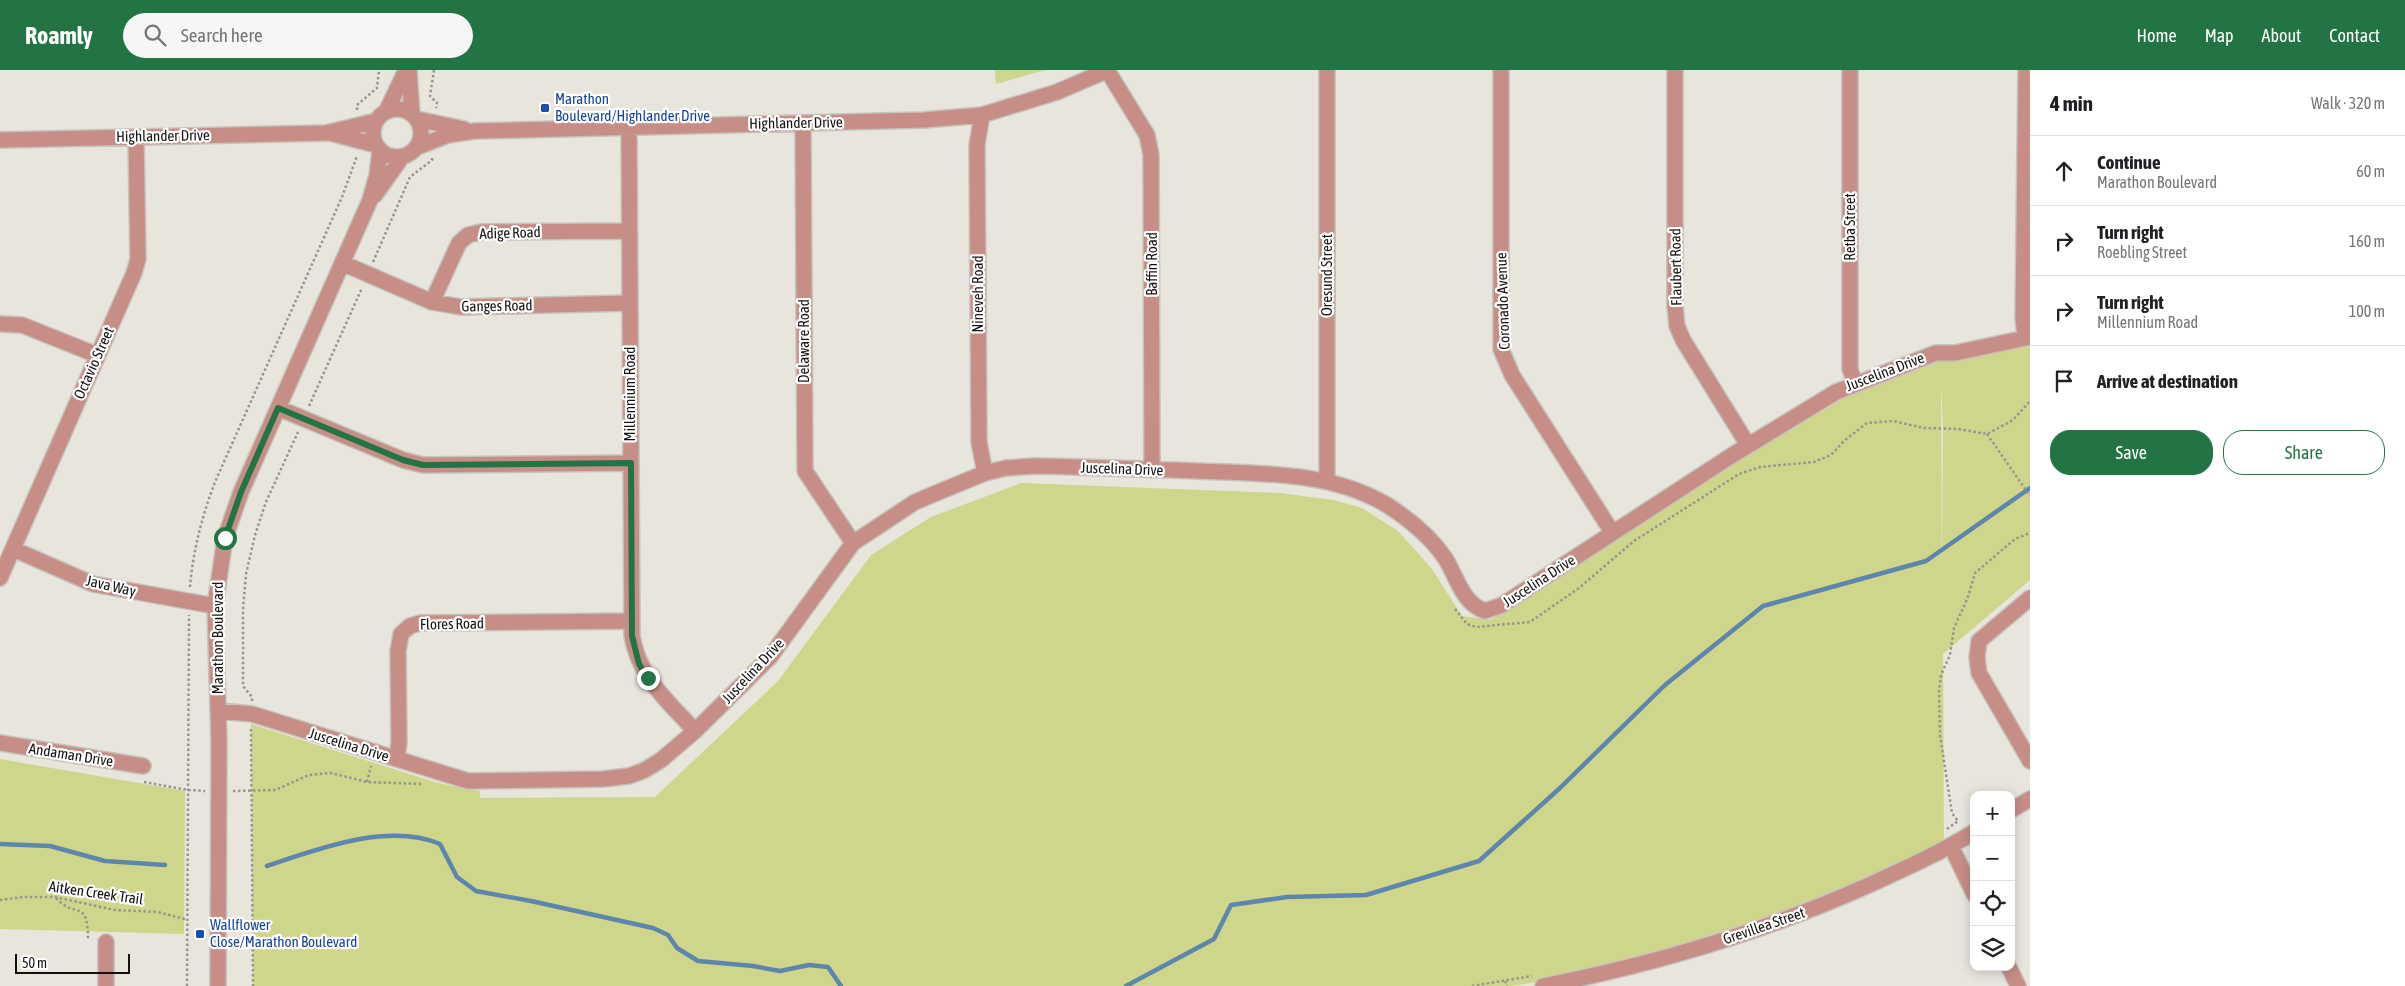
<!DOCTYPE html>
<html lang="en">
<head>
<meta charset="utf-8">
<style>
	body { margin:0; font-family:"Asap Condensed",sans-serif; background:#f6f6f6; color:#202124 }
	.controls { position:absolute; right:15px; bottom:15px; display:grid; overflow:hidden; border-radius:10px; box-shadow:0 2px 12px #0003 }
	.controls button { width:45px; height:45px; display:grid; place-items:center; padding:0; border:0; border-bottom:1px solid #e0e0e0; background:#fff; color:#202124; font:25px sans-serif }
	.scale { position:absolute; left:15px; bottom:12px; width:115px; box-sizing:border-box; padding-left:5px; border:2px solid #131210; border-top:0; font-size:14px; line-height:18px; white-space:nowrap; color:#131210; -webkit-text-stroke:4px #fff; paint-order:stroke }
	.stop { position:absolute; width:15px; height:15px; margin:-11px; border:4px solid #237444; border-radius:50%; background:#fff }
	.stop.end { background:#237444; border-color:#fff; box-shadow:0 1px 5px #0008 }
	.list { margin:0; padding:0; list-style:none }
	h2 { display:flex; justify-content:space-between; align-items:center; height:65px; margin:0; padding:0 20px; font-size:21px }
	h2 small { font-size:16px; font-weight:400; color:#757577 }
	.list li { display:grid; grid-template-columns:32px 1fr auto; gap:15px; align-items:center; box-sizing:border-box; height:70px; padding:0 20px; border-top:1px solid #e0e0e0 }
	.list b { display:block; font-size:19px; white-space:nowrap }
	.list p { margin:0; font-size:16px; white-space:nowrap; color:#757577 }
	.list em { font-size:16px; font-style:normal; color:#757577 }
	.actions { display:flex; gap:10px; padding:15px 20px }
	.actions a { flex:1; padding:11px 0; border:1px solid #237444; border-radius:20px; text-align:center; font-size:18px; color:#237444 }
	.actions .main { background:#237444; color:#fff }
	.icon { flex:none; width:28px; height:28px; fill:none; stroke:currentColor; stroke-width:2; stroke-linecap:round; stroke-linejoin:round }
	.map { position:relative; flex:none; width:2030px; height:916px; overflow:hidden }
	header { display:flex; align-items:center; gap:30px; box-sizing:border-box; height:70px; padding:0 25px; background:#237444; color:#fff }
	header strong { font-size:24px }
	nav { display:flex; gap:28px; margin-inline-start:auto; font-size:18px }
	.search { width:350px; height:45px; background:#f6f6f6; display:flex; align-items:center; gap:12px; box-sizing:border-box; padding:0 18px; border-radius:28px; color:#757577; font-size:19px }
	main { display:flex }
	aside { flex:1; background:#fff }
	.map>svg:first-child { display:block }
	.green { fill:#d0d58c; fill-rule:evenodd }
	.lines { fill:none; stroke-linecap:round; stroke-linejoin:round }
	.stream { stroke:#5c86ab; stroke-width:4.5 }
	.minor-casing { stroke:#c6c3bc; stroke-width:18 }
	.path { stroke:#989590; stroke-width:2.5; stroke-dasharray:2.5 2.5; stroke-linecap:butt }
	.minor { stroke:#c78d87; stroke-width:15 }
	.route { stroke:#237444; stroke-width:6 }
	.transit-dot { fill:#1a4fb4; stroke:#fff; stroke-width:2 }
	.labels { text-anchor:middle; stroke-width:4.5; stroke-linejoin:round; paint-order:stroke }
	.transit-label { font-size:15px; fill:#164399; stroke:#fff; text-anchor:start }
	.street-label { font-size:15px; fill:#131210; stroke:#fff }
</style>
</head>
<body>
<header>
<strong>Roamly</strong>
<div class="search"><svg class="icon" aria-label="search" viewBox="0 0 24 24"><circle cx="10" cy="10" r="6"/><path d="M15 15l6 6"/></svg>Search here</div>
<nav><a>Home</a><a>Map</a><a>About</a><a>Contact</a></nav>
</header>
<main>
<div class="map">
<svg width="2030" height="916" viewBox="0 0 2030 916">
	<rect width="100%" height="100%" fill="#e8e5dd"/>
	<path class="green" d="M 995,0 L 1045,0 L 996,14 Z
		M 2030,269 L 2030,510 L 1943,584 L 1944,779 L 1878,810 L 1618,899 L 1512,916 L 253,916 L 251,654 L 438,713 L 480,721 L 480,728 L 655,727 L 778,611 L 871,485 L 931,447 L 1021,413 L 1280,423 L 1334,430 L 1362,438 L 1398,461 L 1432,499 L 1462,546 L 1490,550 L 1672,430 L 1844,328 L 1941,291 ZM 1941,314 L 1943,359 L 1942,505 Z
		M 0,689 L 185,721 L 184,864 L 0,859 Z"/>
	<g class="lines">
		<path class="stream" d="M 0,774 L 50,776 L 105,791 L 165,795
			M 267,796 C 318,779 388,752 440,774 L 457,807 L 476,821 L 531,831 L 653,858 L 668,865 L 677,878 L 698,891 L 753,896 L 780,901 L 809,895 L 828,897 L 841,916
			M 1126,916 L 1214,869 L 1231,835 L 1287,827 L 1366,825 L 1479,791 L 1560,718 L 1665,615 L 1763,536 L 1926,491 L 2030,418"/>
		<g class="minor-casing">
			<path id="minor" d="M 409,0 L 412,44
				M 1107,0 L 1147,65 L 1151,85 L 1152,400
				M 1501,0 L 1501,279 L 1512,305 L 1612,462
				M 1675,0 L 1675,236 L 1677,256 L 1683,270 L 1748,375
				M 1850,0 L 1850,299 L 1855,314
				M373 63a24 24 0 1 1 48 0a24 24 0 1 1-48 0Z
				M 386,42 L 406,0
				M 982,45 L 977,75 L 979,372 L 985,403
				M 417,49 L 464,59
				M 803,53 L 805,401 L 853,473
				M 629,56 L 632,566 C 639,608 668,631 695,661
				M 330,63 L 376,75
				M 0,70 L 326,63 L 376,51
				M 417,77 L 448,65 L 475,61 L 924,50 L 982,45 L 1057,22 L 1108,0
				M 375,125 L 402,87
				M 342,193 L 432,232 L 461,237 L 629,233
				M 432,232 L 459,173 L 468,165 L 481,162 L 629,161
				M 0,254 L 22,255 L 97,285
				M 2025,268 L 2023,247 L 2026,0
				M 278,338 L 403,390 L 423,395 L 631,393
				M 1327,410 L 1327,0
				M 13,479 L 93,514 L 215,536
				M 0,508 L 134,203 L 138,189 L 136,67
				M 2030,528 L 1979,571 L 1977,588 L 1979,603 L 2030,691
				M 219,641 L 252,644 L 468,711 L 603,709 L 629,706 L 645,700 L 661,690 L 695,661 L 770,587 L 853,473 L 915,432 L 946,419 L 985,403 L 1006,398 L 1035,396 C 1089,397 1144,399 1198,401 C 1261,404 1331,401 1387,435 C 1409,449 1430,466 1445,488 C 1457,507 1462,533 1485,541 L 1502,535 L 1731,386 L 1836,322 L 1936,283 L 1955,283 L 2030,267
				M 0,673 L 143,696
				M 397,689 L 399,672 L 398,581 L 401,564 L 410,556 L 420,553 L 632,551
				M 2011,740 L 2030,729
				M 1951,776 L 1974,824
				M 2009,897 L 2018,916
				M 106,916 L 106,872
				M 218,916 L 219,670 L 215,536 L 225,468 L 241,422 L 370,130 L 377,105 L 380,80
				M 1543,916 C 1655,894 1764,862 1869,815 C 1904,799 1940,783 1974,762"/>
		</g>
		<path class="path" d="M 434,0 L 430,26 L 437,33 L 436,38
			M 357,40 L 357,35 L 377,18 L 379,0
			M 373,192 L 410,107 L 432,90 L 432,86
			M 309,336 L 362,218
			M 1987,364 L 2030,426
			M 190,517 C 193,481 202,446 215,412 L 342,127 L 357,86
			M 1455,539 L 1467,554 L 1476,557 L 1530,552 L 1579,518 L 1634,471 L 1739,404 L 1760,397 L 1814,392 L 1831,385 L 1845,370 L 1867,353 L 1893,351 L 1924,358 L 1958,359 L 1987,364 L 2013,350 L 2030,331
			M 252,631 L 252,627 L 243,616 L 243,539 L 246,504 L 255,465 L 266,432 L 298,362
			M 251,659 L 253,916
			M 144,712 L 188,720 L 205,721
			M 367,712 L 371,696
			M 233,721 L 275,720 L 309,705 L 331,703 L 367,712 L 423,714
			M 1947,759 L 1958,751 L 1952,743 L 1940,665 L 1939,620 L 1941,605 L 1950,585 L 1954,558 L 1968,527 L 1975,503 L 2015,469 L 2030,463
			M 56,828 C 76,850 88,827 88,870
			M 0,830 L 23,827 L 55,827 L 115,840 L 158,842 L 188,850
			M 1505,911 L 1507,916
			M 187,916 L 189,545
			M 1472,916 L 1532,906"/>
		<use href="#minor" class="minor"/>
	</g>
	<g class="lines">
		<path class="route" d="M 225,468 L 241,422 L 278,338 L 403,390 L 423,395 L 631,393 L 632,566 L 639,594 L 648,608"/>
	</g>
	<g class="transit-dot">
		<rect x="540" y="33" width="10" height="10" rx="2.5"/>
		<rect x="195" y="859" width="10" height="10" rx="2.5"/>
	</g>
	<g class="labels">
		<g class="transit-label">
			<text x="555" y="34">Marathon<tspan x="555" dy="17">Boulevard/Highlander Drive</tspan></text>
			<text x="210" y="860">Wallflower<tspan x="210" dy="17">Close/Marathon Boulevard</tspan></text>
		</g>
		<g class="street-label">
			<text transform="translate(796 53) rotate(-1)" y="5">Highlander Drive</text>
			<text transform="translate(163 66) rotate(-1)" y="5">Highlander Drive</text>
			<text transform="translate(1850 157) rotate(-90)" y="5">Retba Street</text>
			<text transform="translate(510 163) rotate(-2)" y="5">Adige Road</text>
			<text transform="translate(1152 194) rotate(-90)" y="5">Baffin Road</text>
			<text transform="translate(1676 197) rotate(-91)" y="5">Flaubert Road</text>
			<text transform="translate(1327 205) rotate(-90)" y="5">Oresund Street</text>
			<text transform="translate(978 224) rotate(-90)" y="5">Nineveh Road</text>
			<text transform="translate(1503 231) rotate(-92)" y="5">Coronado Avenue</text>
			<text transform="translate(497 236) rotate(-1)" y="5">Ganges Road</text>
			<text transform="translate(804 271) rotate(-90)" y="5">Delaware Road</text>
			<text transform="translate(94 293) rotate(-66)" y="5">Octavio Street</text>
			<text transform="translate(1885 302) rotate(-21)" y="5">Juscelina Drive</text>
			<text transform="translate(630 324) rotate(-90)" y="5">Millennium Road</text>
			<text transform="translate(1122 399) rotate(2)" y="5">Juscelina Drive</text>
			<text transform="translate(1539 511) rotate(-33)" y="5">Juscelina Drive</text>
			<text transform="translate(111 516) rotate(13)" y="5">Java Way</text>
			<text transform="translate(452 554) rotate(-1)" y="5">Flores Road</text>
			<text transform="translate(218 568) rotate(-90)" y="5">Marathon Boulevard</text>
			<text transform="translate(753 601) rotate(-47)" y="5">Juscelina Drive</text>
			<text transform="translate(349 675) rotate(17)" y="5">Juscelina Drive</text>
			<text transform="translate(71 685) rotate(9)" y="5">Andaman Drive</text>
			<text transform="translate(96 823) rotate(8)" y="5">Aitken Creek Trail</text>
			<text transform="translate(1764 856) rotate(-19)" y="5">Grevillea Street</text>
		</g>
	</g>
</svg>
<div class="controls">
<button>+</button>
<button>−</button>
<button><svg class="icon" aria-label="locate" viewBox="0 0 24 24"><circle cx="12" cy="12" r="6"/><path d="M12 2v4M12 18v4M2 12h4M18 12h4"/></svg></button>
<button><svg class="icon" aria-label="layers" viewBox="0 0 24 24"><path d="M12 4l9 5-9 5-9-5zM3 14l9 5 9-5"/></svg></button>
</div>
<div class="scale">50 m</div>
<div class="stop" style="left:225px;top:468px"></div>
<div class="stop end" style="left:648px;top:608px"></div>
</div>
<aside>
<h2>4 min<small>Walk · 320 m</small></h2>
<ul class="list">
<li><svg class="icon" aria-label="ahead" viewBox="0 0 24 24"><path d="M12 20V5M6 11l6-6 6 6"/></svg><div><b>Continue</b><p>Marathon Boulevard</p></div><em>60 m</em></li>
<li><svg class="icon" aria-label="right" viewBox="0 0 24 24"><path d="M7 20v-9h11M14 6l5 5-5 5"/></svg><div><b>Turn right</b><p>Roebling Street</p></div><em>160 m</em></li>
<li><svg class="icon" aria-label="right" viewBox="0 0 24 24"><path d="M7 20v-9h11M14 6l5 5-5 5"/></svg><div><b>Turn right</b><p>Millennium Road</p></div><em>100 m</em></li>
<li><svg class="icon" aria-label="arrive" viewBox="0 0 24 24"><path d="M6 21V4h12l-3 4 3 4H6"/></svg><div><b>Arrive at destination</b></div></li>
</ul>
<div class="actions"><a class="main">Save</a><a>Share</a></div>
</aside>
</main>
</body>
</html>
